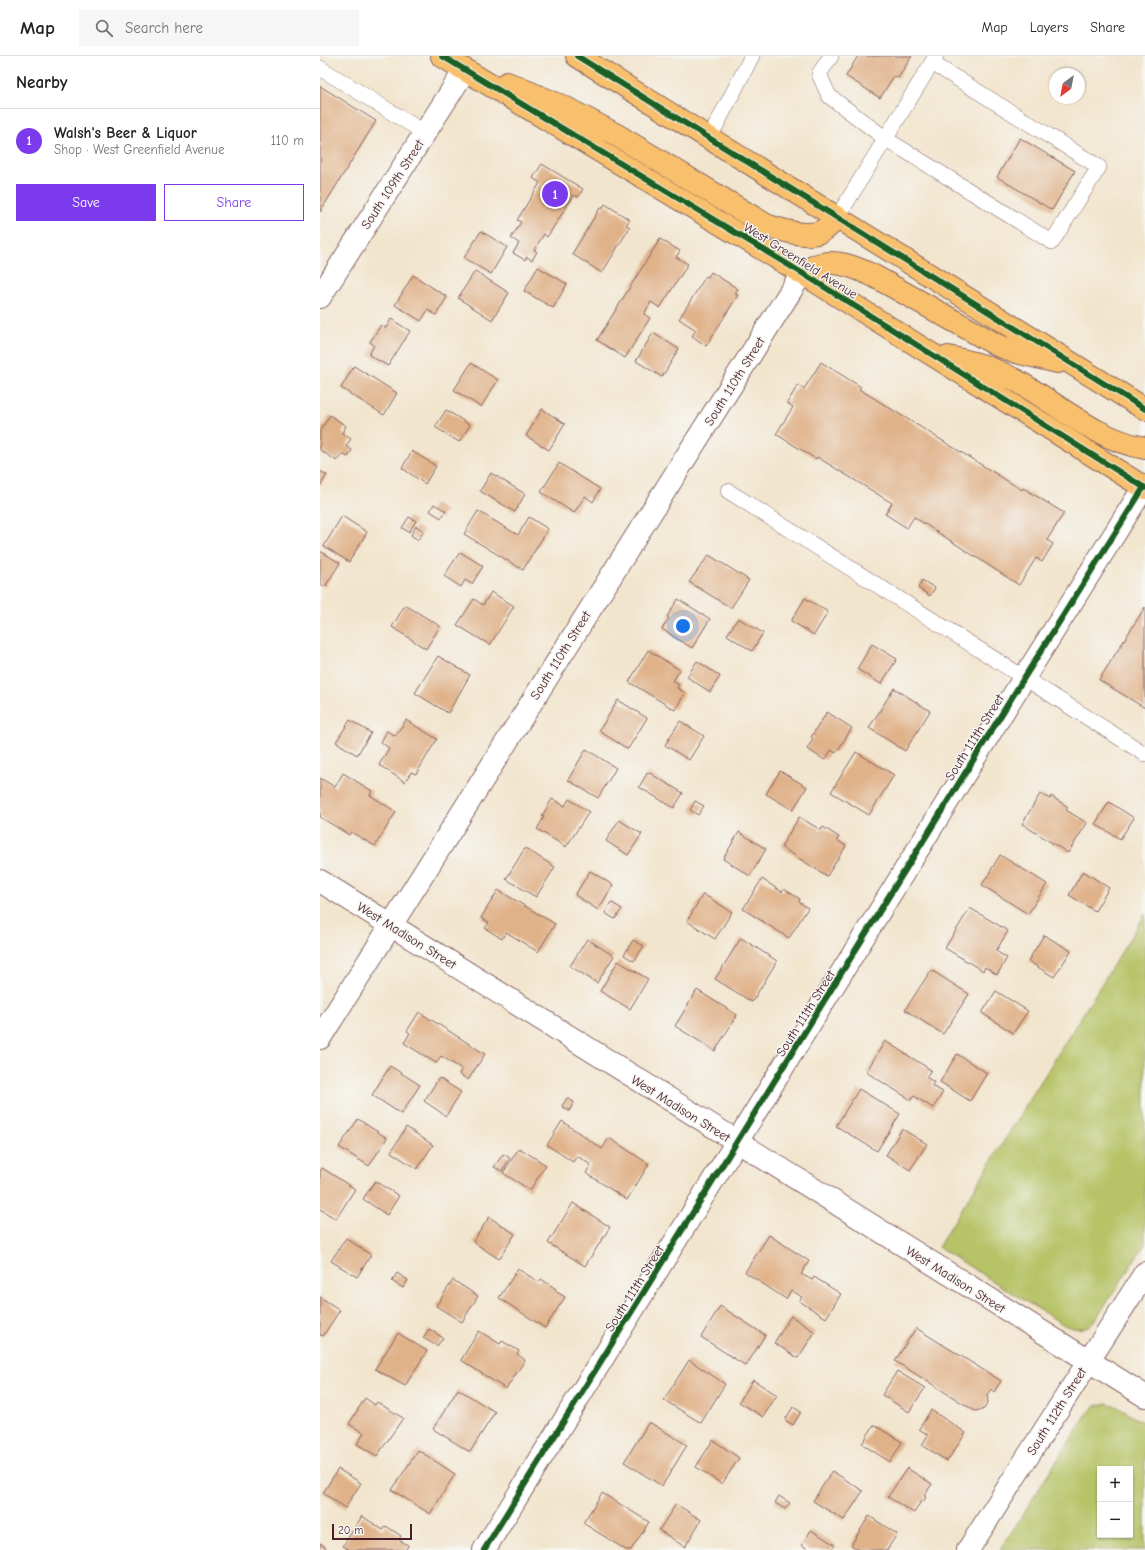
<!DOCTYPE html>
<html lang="en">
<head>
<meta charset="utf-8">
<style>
	body { margin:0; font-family:"Comic Neue",sans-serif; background:#f6f6f6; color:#202124 }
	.controls { position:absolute; right:12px; bottom:12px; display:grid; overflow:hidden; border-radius:0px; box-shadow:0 1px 3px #0004 }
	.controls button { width:36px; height:36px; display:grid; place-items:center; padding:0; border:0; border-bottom:1px solid #e0e0e0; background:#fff; color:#202124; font:20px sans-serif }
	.compass { position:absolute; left:729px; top:12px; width:36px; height:36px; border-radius:50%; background:#fff; box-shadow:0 1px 3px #0004; rotate:212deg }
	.scale { position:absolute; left:12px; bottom:10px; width:80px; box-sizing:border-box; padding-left:4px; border:2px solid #4a1f2b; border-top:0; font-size:11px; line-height:14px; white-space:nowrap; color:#4a1f2b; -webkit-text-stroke:3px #f6f6f2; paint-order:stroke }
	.you { position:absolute; left:363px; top:570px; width:14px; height:14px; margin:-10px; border:3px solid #fff; border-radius:50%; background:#1a73e8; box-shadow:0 0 0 6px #1a73e833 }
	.badge { display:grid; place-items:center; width:26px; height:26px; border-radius:50%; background:#7c3aed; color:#fff; font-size:13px; font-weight:700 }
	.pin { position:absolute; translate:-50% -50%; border:2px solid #fff; box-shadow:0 1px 4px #0006 }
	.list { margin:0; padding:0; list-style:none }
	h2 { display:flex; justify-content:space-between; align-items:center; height:52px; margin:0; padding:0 16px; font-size:17px }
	h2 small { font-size:13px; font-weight:400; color:#757577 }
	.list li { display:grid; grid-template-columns:26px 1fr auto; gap:12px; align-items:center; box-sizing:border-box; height:64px; padding:0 16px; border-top:1px solid #e0e0e0 }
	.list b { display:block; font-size:15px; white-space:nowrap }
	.list p { margin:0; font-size:13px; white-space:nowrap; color:#757577 }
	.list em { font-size:13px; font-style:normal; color:#757577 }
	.actions { display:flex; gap:8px; padding:12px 16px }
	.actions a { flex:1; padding:9px 0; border:1px solid #7c3aed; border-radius:0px; text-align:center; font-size:14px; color:#7c3aed }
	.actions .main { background:#7c3aed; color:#fff }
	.icon { flex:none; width:22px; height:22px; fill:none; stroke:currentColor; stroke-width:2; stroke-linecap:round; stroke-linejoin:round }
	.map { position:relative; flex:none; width:825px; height:1494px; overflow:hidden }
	header { display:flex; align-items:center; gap:24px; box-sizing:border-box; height:56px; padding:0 20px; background:#fff; border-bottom:1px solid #e0e0e0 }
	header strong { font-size:19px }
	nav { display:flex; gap:22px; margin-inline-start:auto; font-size:14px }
	.search { width:280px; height:36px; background:#f6f6f6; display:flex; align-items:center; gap:10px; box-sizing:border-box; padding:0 14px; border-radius:0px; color:#757577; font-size:15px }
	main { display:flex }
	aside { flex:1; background:#fff }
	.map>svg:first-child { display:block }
	.green { fill:#b6c366; stroke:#807148; fill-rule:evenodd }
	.building { fill:#e0b28a }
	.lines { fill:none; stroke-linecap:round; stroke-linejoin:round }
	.service-casing { stroke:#856464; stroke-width:16 }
	.minor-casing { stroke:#856464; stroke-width:24 }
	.primary-casing { stroke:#856464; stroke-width:24 }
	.service { stroke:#fff; stroke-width:15 }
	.minor { stroke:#fff; stroke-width:22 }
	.primary { stroke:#f8bf6c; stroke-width:22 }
	.cycleway-casing { stroke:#f6f6f2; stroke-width:8 }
	.cycleway { stroke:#1b5e20; stroke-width:6 }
	.labels { text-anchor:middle; stroke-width:3; stroke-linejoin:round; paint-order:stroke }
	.street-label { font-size:13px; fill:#4a1f2b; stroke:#f6f6f2 }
</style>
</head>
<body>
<header>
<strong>Map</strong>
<div class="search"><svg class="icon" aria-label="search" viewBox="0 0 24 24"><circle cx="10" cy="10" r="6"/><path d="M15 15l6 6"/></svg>Search here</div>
<nav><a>Map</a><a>Layers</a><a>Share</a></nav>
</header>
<main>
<aside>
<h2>Nearby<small></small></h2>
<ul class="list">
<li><span class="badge">1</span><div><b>Walsh's Beer &amp; Liquor</b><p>Shop · West Greenfield Avenue</p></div><em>110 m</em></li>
</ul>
<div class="actions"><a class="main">Save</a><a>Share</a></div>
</aside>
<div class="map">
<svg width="825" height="1494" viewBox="0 0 825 1494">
	<rect width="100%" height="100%" fill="#f6f6f2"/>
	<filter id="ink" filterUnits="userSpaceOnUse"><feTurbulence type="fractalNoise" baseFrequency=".025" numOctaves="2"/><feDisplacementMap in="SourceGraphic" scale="8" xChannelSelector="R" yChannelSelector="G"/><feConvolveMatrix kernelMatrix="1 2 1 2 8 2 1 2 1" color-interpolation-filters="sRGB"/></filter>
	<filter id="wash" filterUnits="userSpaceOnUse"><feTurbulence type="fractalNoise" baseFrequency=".012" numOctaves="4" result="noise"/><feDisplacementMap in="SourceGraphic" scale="16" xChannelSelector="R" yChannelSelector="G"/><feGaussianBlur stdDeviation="0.9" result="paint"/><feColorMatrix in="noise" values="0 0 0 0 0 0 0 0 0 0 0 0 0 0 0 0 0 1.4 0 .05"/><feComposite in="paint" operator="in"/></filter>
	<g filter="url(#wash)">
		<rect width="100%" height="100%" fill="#f2e5ce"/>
		<path class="green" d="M 825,858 L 825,1188 L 774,1266 C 764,1274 756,1274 744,1269 L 618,1191 Z
			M 787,1347 L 796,1350 L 825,1368 L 825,1494 L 680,1494 L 766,1359 L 775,1350 ZM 780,1413 L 810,1413 L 810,1479 L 780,1479 Z"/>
		<g id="blocks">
			<path class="building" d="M 538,0 L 592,0 L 578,22 L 574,20 L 560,42 L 526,20 Z
				M 0,30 L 56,65 L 0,156 Z
				M 700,82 L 755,115 L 732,154 L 677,121 Z
				M 222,108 L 263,133 L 258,141 L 254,139 L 227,181 L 224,178 L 214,194 L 217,196 L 212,204 L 207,201 L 205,204 L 193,197 L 199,187 L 191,182 L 201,166 L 197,164 L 220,127 L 213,122 Z
				M 285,148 L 310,164 L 306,169 L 310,171 L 282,217 L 252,198 L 280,152 L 282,153 Z
				M 161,175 L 187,191 L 171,218 L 144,202 Z
				M 340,183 L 360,195 L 356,201 L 368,208 L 340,252 L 331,246 L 324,258 L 330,262 L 305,302 L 277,284 Z
				M 218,211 L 247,228 L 233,252 L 204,235 Z
				M 155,215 L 189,237 L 172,264 L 138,242 Z
				M 391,216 L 418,233 L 415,238 L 418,239 L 386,290 L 372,280 L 376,274 L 359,263 L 386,220 L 388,221 Z
				M 93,219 L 127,241 L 116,259 L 108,254 L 101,265 L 75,249 Z
				M 71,263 L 90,275 L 68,310 L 49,299 L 54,289 L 50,286 L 61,269 L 66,272 Z
				M 333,277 L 359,293 L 342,321 L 316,305 Z
				M 501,306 L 541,331 L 539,333 L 702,434 L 703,432 L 744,457 L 727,484 L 733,488 L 722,506 L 716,502 L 699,529 L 594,461 L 587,472 L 565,458 L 572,447 L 497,401 L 496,403 L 456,378 L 473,351 L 467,347 L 478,329 L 484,333 Z
				M 151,307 L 178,324 L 161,351 L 134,334 Z
				M 34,310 L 77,337 L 64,359 L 21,332 Z
				M 222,353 L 245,368 L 229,394 L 206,380 Z
				M 126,354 L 150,369 L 139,386 L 115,371 Z
				M 10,359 L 26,370 L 22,377 L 31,383 L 26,390 L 32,394 L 28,401 L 22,398 L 17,405 L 0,394 L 0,375 Z
				M 92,395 L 116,410 L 105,428 L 82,412 Z
				M 239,407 L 280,433 L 273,446 L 265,440 L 254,457 L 221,436 Z
				M 0,415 L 7,419 L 0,430 Z
				M 171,417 L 205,438 L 195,456 L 160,435 Z
				M 114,448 L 126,455 L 121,462 L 110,455 Z
				M 158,455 L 198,479 L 209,461 L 228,473 L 203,514 L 144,478 Z
				M 22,460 L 47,476 L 29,506 L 4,490 Z
				M 89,461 L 96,465 L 89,476 L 82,472 Z
				M 96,470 L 104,475 L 98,484 L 91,479 Z
				M 0,495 L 20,507 L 5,531 L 0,528 Z
				M 140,496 L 163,510 L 152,528 L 145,524 L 141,531 L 124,520 Z
				M 389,499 L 429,524 L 411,552 L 369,526 Z
				M 602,524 L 615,532 L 610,540 L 598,532 Z
				M 171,536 L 194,550 L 170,589 L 137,569 L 154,543 L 163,549 Z
				M 485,542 L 508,556 L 494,579 L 471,565 Z
				M 358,543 L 390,563 L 372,592 L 342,573 L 349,562 L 347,561 Z
				M 85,549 L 120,570 L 106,593 L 72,571 Z
				M 825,551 L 825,652 L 779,624 Z
				M 418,562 L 443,577 L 432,595 L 407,579 Z
				M 552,588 L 577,603 L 561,628 L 537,613 Z
				M 328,594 L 360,614 L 353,625 L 359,629 L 357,632 L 365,637 L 355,654 L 309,626 Z
				M 118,600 L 150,619 L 128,657 L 95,637 Z
				M 377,605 L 400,620 L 390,636 L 367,621 Z
				M 574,632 L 610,655 L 585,695 L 549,672 Z
				M 298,644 L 327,662 L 308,693 L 279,675 Z
				M 507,656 L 532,672 L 516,697 L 511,694 L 505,704 L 487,693 L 493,683 L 491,681 Z
				M 30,664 L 51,677 L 37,699 L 16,686 Z
				M 86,664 L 117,683 L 96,718 L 91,716 L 85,726 L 59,709 L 69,692 L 61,686 L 67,675 L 75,680 Z
				M 360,665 L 384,680 L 369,704 L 345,689 Z
				M 266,693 L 296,712 L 278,742 L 248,724 Z
				M 536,696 L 574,719 L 549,759 L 511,736 Z
				M 460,715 L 487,731 L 473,754 L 446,738 Z
				M 328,716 L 363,737 L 354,752 L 319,731 Z
				M 23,717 L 52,735 L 50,739 L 76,756 L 55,790 L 31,776 L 29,779 L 0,761 L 0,722 L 15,731 Z
				M 720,738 L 730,743 L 731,740 L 748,751 L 746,754 L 767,767 L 748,797 L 702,768 Z
				M 232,743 L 245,750 L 249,743 L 269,756 L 246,791 L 217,773 L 224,761 L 222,760 Z
				M 375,745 L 384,750 L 378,759 L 370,754 Z
				M 789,746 L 814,762 L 800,783 L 775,768 Z
				M 479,761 L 501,774 L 503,771 L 519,781 L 517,784 L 526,790 L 507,820 L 461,791 Z
				M 299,764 L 322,778 L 308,799 L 286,785 Z
				M 419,776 L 446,793 L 430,820 L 403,803 Z
				M 205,792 L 235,811 L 216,841 L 186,823 Z
				M 680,799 L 727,828 L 708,858 L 662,829 Z
				M 270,815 L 293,829 L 278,854 L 255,839 Z
				M 763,815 L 789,832 L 775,855 L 749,839 Z
				M 442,823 L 462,836 L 464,833 L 480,843 L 479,846 L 488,852 L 469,882 L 423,853 Z
				M 178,834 L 235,868 L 218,896 L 186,876 L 182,883 L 165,872 L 169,867 L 161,862 Z
				M 383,838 L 412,856 L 395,883 L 367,865 Z
				M 291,846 L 302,853 L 295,863 L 285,857 Z
				M 650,852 L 688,875 L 676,895 L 687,902 L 677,919 L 665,911 L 663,915 L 625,892 Z
				M 724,879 L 751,895 L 734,921 L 708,905 Z
				M 421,882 L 457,905 L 432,946 L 395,923 Z
				M 267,883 L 294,900 L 277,927 L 250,910 Z
				M 313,884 L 324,890 L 314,905 L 304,899 Z
				M 298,905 L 328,923 L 310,953 L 280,935 Z
				M 611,914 L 649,938 L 623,978 L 585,954 Z
				M 377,934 L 417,959 L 395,995 L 355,970 Z
				M 676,935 L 708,955 L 693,977 L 662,957 Z
				M 99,956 L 165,998 L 148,1024 L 139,1018 L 142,1013 L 121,1000 L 116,1007 L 84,987 L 90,977 L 87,975 Z
				M 565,985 L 611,1014 L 606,1021 L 614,1026 L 612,1030 L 623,1036 L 613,1052 L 594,1040 L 591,1044 L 546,1016 Z
				M 637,998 L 667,1017 L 650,1045 L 620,1026 Z
				M 70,1010 L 100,1029 L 81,1058 L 52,1039 Z
				M 119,1022 L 141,1036 L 126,1060 L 104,1045 Z
				M 539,1033 L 580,1058 L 557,1095 L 516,1070 Z
				M 247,1042 L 254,1046 L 249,1055 L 242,1050 Z
				M 38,1063 L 67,1082 L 49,1110 L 19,1091 Z
				M 242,1065 L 282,1093 L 289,1082 L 329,1108 L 307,1144 L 266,1117 L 271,1109 L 257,1100 L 253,1106 L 227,1089 Z
				M 86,1071 L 113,1089 L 97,1113 L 71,1096 Z
				M 582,1073 L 607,1088 L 590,1114 L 566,1099 Z
				M 199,1092 L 226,1109 L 210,1134 L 183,1117 Z
				M 183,1098 L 190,1102 L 182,1115 L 174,1111 Z
				M 2,1112 L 35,1133 L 16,1163 L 0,1153 L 0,1115 Z
				M 55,1125 L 79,1140 L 67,1159 L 43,1143 Z
				M 253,1147 L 290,1171 L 265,1210 L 228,1187 Z
				M 169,1161 L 195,1178 L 179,1203 L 153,1186 Z
				M 449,1179 L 489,1205 L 481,1218 L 492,1224 L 494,1221 L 521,1238 L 506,1262 L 479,1245 L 482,1241 L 471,1234 L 466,1243 L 425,1216 Z
				M 26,1182 L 51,1199 L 37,1221 L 11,1205 Z
				M 198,1213 L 219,1226 L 221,1223 L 236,1233 L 235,1235 L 245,1241 L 225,1272 L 179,1242 Z
				M 77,1217 L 88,1224 L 83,1232 L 72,1225 Z
				M 133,1224 L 158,1240 L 142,1266 L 116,1250 Z
				M 0,1241 L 20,1254 L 3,1280 L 0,1279 Z
				M 400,1250 L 445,1279 L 426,1310 L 381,1281 Z
				M 471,1260 L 495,1276 L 478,1302 L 454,1287 Z
				M 596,1272 L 681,1325 L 674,1336 L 671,1333 L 667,1339 L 668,1346 L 664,1353 L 655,1355 L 575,1305 Z
				M 109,1273 L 123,1282 L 117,1290 L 103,1282 Z
				M 159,1275 L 180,1288 L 182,1285 L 199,1295 L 197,1298 L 205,1304 L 186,1333 L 141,1304 Z
				M 78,1277 L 107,1295 L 85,1330 L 55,1313 Z
				M 369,1304 L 405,1328 L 381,1367 L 344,1344 Z
				M 577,1315 L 605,1332 L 589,1356 L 562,1339 Z
				M 433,1324 L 457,1339 L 443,1361 L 419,1346 Z
				M 138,1333 L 175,1356 L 150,1396 L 113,1373 Z
				M 45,1342 L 55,1349 L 57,1346 L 83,1362 L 57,1400 L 37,1388 L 44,1377 L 29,1368 Z
				M 473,1351 L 481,1356 L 473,1369 L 465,1364 Z
				M 611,1354 L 646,1377 L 627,1405 L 602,1389 L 608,1379 L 599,1373 Z
				M 329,1366 L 367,1389 L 342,1430 L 304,1406 Z
				M 554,1369 L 582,1386 L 570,1406 L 542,1388 Z
				M 393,1384 L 419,1402 L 402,1428 L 376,1411 Z
				M 98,1394 L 135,1418 L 110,1458 L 72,1434 Z
				M 587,1412 L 612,1428 L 604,1440 L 606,1441 L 603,1446 L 601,1445 L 594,1457 L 568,1441 Z
				M 18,1413 L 41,1427 L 25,1452 L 3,1437 Z
				M 512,1415 L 543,1435 L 524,1464 L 493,1445 Z
				M 282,1437 L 329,1466 L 311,1494 L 306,1494 L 263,1467 Z
				M 459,1440 L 470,1447 L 465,1453 L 455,1447 Z
				M 356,1448 L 381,1464 L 365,1491 L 339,1474 Z
				M 42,1460 L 63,1474 L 66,1470 L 81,1480 L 79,1484 L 88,1489 L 86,1494 L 30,1494 L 23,1490 Z
				M 549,1460 L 577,1478 L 567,1494 L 539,1494 L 531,1489 Z
				M 491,1474 L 515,1489 L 511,1494 L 489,1494 L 482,1489 Z
				M 0,1487 L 6,1491 L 4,1494 L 0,1494 Z"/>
		</g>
	</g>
	<g filter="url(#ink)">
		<use href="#blocks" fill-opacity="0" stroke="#856464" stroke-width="1"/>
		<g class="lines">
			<g class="service-casing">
				<path id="service" d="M 511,0 L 499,18 L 509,40 L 566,83 L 732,186 L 779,111 L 612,7
					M 0,12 L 105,77
					M 389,83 L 432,0
					M 517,162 L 616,0
					M 408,435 L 825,698"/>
			</g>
			<g class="minor-casing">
				<path id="minor" d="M 0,241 L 145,14
					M 0,825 L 825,1340
					M 0,982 L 482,217
					M 164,1494 L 704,622 L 824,431
					M 648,1494 L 825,1217"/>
			</g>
			<g class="primary-casing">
				<path id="primary" d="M 122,0 L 482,217 L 825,432
					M 257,0 L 825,353
					M 187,27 L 246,52 L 295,78 L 446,169 C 461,174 487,183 502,175 C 508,172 513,166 517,162
					M 482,217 C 488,214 495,209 502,208 C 519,204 539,213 554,220 L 677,289 L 696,296 L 738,306
					M 628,301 C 642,304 658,307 672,313 C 725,334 767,382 825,392"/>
			</g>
			<use href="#service" class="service"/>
			<use href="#minor" class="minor"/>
			<use href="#primary" class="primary"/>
			<g class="cycleway-casing">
				<path id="cycleway" d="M 122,0 L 482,217 L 825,432
					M 257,0 L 825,353
					M 164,1494 L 704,622 L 824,431"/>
			</g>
			<use href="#cycleway" class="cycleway"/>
		</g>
	</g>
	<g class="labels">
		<g class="street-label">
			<text transform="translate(72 128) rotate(-57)" y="5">South 109th Street</text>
			<text transform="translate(481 204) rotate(32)" y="5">West Greenfield Avenue</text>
			<text transform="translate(414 325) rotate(-58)" y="5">South 110th Street</text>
			<text transform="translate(240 599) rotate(-58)" y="5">South 110th Street</text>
			<text transform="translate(654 681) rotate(-58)" y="5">South 111th Street</text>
			<text transform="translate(87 879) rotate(32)" y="5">West Madison Street</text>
			<text transform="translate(485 957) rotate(-58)" y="5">South 111th Street</text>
			<text transform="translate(361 1052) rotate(32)" y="5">West Madison Street</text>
			<text transform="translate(636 1223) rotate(32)" y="5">West Madison Street</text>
			<text transform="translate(314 1232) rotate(-58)" y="5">South 111th Street</text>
			<text transform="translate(736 1355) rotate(-58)" y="5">South 112th Street</text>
		</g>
	</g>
</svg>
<div class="controls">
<button>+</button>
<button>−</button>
</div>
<svg class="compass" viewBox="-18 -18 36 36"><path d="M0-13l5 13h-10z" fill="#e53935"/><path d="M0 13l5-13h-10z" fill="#757577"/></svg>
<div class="scale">20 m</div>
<div class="you"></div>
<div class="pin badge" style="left:235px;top:138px">1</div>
</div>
</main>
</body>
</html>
